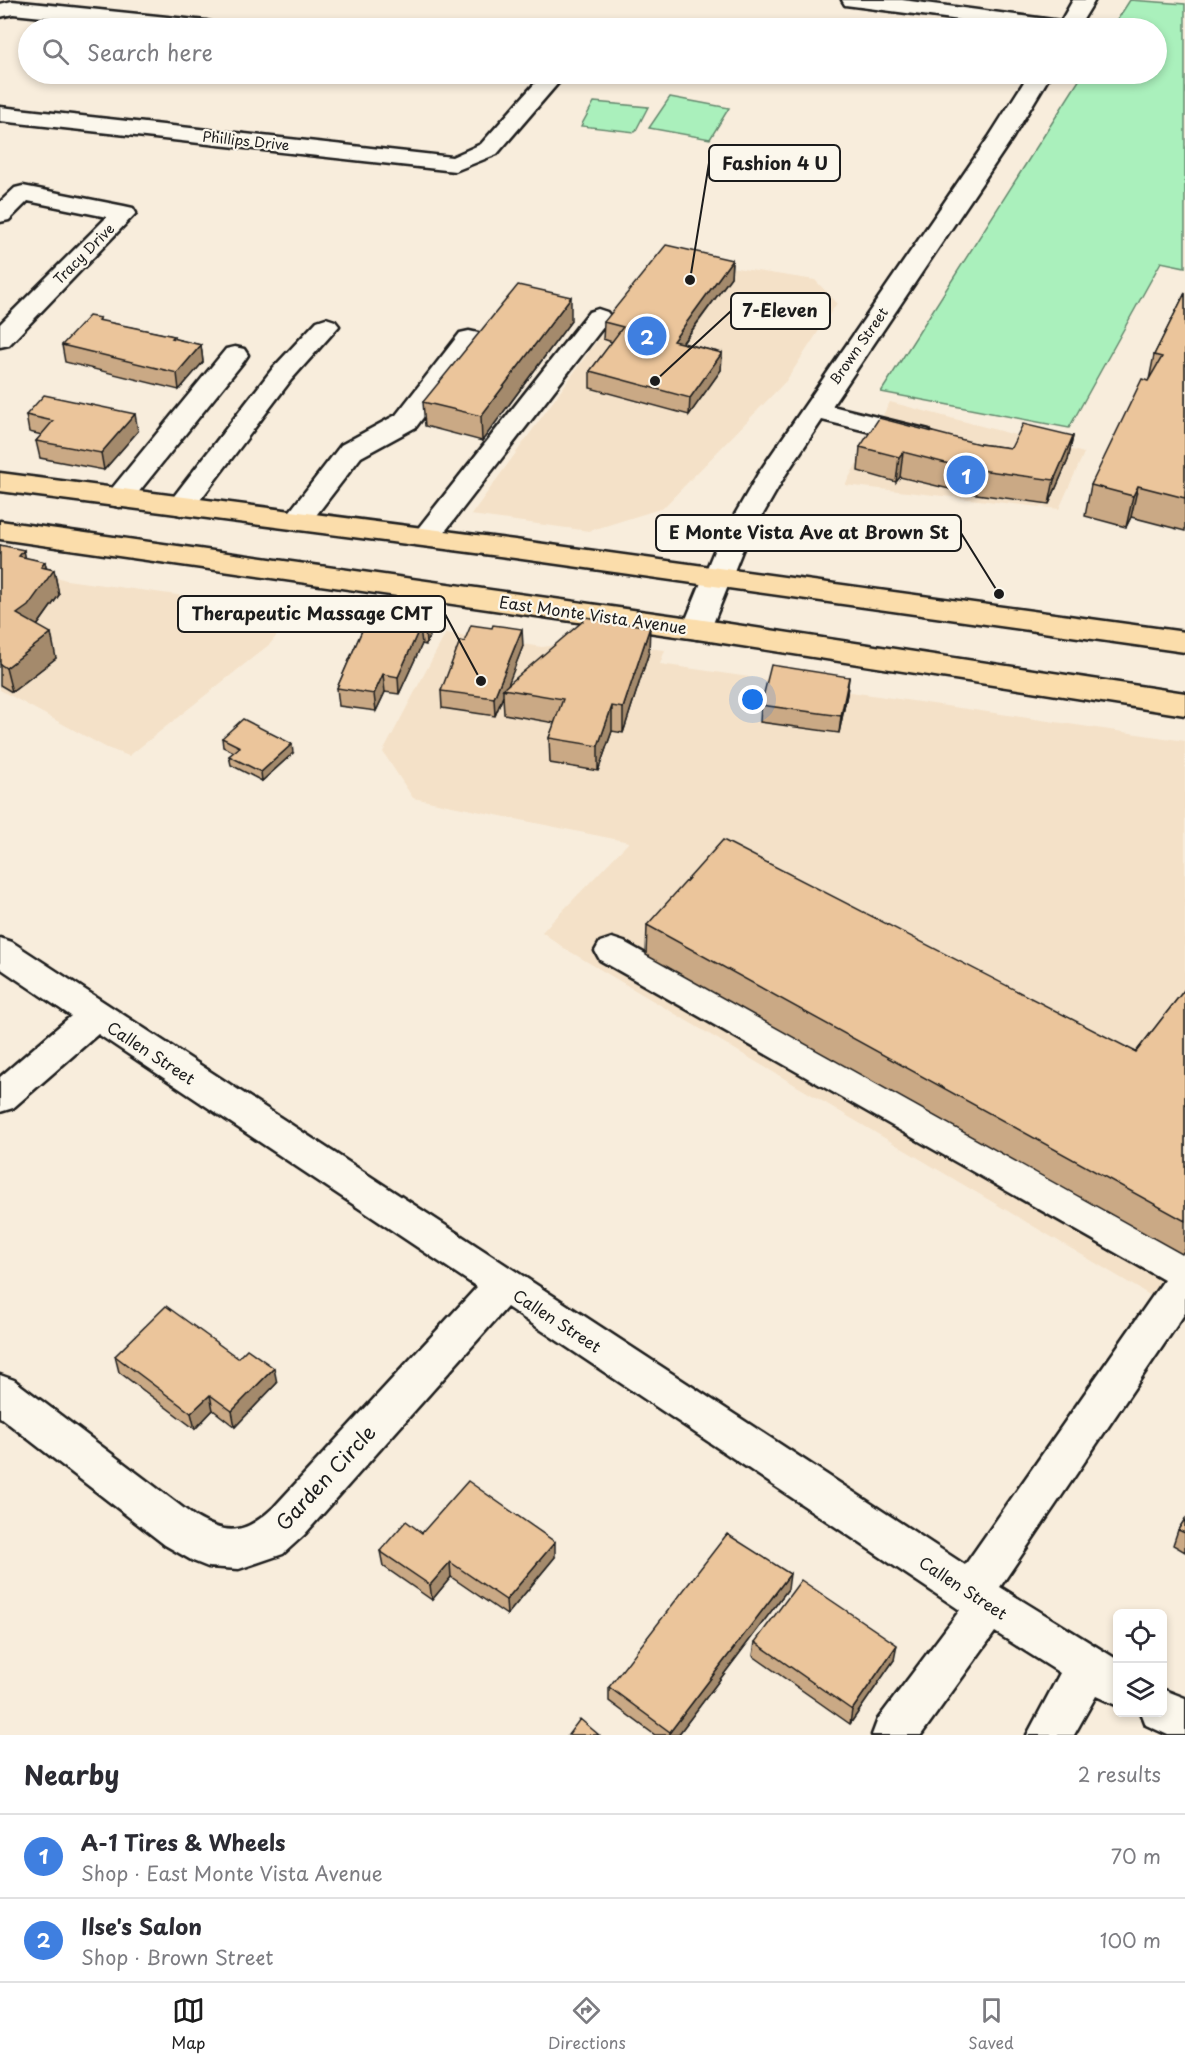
<!DOCTYPE html>
<html lang="en">
<head>
<meta charset="utf-8">
<style>
	body { margin:0; font-family:"Playpen Sans",sans-serif; background:#f7f7f7; color:#2b2b33 }
	.controls { position:absolute; right:18px; bottom:18px; display:grid; overflow:hidden; border-radius:9px; box-shadow:0 3px 9px #0003 }
	.controls button { width:54px; height:54px; display:grid; place-items:center; padding:0; border:0; border-bottom:2px solid #e1e1e2; background:#fff; color:#2b2b33; font:30px sans-serif }
	.you { position:absolute; left:753px; top:700px; width:21px; height:21px; margin:-15px; border:4px solid #fff; border-radius:50%; background:#1a73e8; box-shadow:0 0 0 9px #1a73e833 }
	.badge { display:grid; place-items:center; width:39px; height:39px; border-radius:50%; background:#1c1c1c; color:#fff; font-size:20px; font-weight:700 }
	.pin { position:absolute; translate:-50% -50%; border:3px solid #fff; box-shadow:0 2px 6px #0006 }
	.list { margin:0; padding:0; list-style:none }
	h2 { display:flex; justify-content:space-between; align-items:center; height:78px; margin:0; padding:0 24px; font-size:26px }
	h2 small { font-size:20px; font-weight:400; color:#7c7c81 }
	.list li { display:grid; grid-template-columns:39px 1fr auto; gap:18px; align-items:center; box-sizing:border-box; height:84px; padding:0 24px; border-top:2px solid #e1e1e2 }
	.list b { display:block; font-size:22px; white-space:nowrap }
	.list p { margin:0; font-size:20px; white-space:nowrap; color:#7c7c81 }
	.list em { font-size:20px; font-style:normal; color:#7c7c81 }
	.icon { flex:none; width:33px; height:33px; fill:none; stroke:currentColor; stroke-width:2; stroke-linecap:round; stroke-linejoin:round }
	.map { position:relative; flex:none; width:1185px; height:1735px; overflow:hidden }
	.search { position:absolute; background:#fff; box-shadow:0 3px 9px #0003; left:18px; right:18px; top:18px; height:66px; display:flex; align-items:center; gap:15px; box-sizing:border-box; padding:0 21px; border-radius:33px; color:#7c7c81; font-size:22px }
	.sheet { height:246px; background:#fff }
	nav { display:flex; justify-content:space-around; align-items:center; box-sizing:border-box; height:84px; border-top:2px solid #e1e1e2; background:#fff; font-size:16px; color:#7c7c81 }
	nav a { display:grid; justify-items:center; gap:3px }
	nav .on { color:#1c1c1c }
	.map>svg:first-child { display:block }
	.built { fill:#f4e1c8 }
	.green { fill:#aaf0bc; stroke:#63866c; stroke-width:1.5 }
	.lines { fill:none; stroke-linecap:round; stroke-linejoin:round }
	.minor-casing { stroke:#1c1c1c; stroke-width:5 }
	.major-casing { stroke:#1c1c1c; stroke-width:5 }
	.minor { fill:#fbf7ec; fill-rule:evenodd }
	.major { fill:#fbddab; fill-rule:evenodd }
	.wall { fill:#caa985; stroke:#1c1c1c; stroke-width:1.5 }
	.shaded-wall { fill:#a48a6c; stroke:#1c1c1c; stroke-width:1.5 }
	.building { fill:#ebc59b; stroke:#1c1c1c; stroke-width:1.5 }
	.labels { text-anchor:middle; stroke-width:4.5; stroke-linejoin:round; paint-order:stroke }
	.far-street-label { font-size:14px; fill:#1c1c1c; stroke:#fbf7ec }
	.street-label { font-size:16px; fill:#1c1c1c; stroke:#fbf7ec }
	.near-street-label { font-size:20px; fill:#1c1c1c; stroke:#fbf7ec }
	.leader { fill:none; stroke:#1c1c1c; stroke-width:2 }
	.callout-dot { fill:#1c1c1c; stroke:#fbf7ec; stroke-width:2 }
	.callout { fill:#fbf7ec; stroke:#1c1c1c; stroke-width:2 }
	.callout-label { font-size:18px; text-anchor:middle; font-weight:bold; fill:#1c1c1c }
</style>
</head>
<body>
<div class="map">
<svg width="1185" height="1735" viewBox="0 0 1185 1735">
	<rect width="100%" height="100%" fill="#f8eddc"/>
	<filter id="ink" filterUnits="userSpaceOnUse"><feTurbulence type="fractalNoise" baseFrequency=".0167" numOctaves="2"/><feDisplacementMap in="SourceGraphic" scale="12" xChannelSelector="R" yChannelSelector="G"/><feConvolveMatrix kernelMatrix="1 2 1 2 8 2 1 2 1" color-interpolation-filters="sRGB"/></filter>
	<g filter="url(#ink)">
		<path class="built" d="M 664,257 L 815,280 L 837,303 L 786,381 L 663,508 L 589,531 L 471,515 L 596,342 Z
			M 890,402 L 1084,453 L 1059,509 L 845,485 Z
			M 0,559 L 66,580 L 296,611 L 270,644 L 129,756 L 107,748 L 0,690 Z
			M 446,633 L 542,647 L 587,641 L 665,650 L 660,664 L 1185,741 L 1185,1316 L 564,948 L 542,932 L 629,842 L 413,798 L 383,752 Z"/>
		<path class="green" d="M 1130,0 L 1185,4 L 1185,267 L 1161,262 L 1069,428 L 881,392 L 1083,74 L 1156,74 L 1156,28 L 1112,28 Z
			M 670,97 L 729,108 L 710,139 L 649,128 Z
			M 594,102 L 648,107 L 635,132 L 581,126 Z"/>
		<g class="lines">
			<g class="minor-casing">
				<path id="minor" d="M 842,0 L 902,0 L 1061,21 L 1073,0 L 1095,0 L 1078,28 L 1021,28 L 853,6 L 845,5 Z
					M 12,1 L 206,21 L 214,23 L 217,28 L 150,28 L 13,14 L 0,17 L 0,4 Z
					M 536,74 L 558,74 L 559,82 L 497,154 L 455,171 L 0,121 L 0,107 L 452,157 L 481,144 L 537,81 Z
					M 1029,74 L 1051,74 L 1013,137 L 832,406 L 929,430 L 933,436 L 929,442 L 919,444 L 822,420 L 786,474 L 742,551 L 708,636 L 697,639 L 686,636 L 682,629 L 714,551 L 758,474 L 989,137 Z
					M 23,186 L 124,206 L 133,208 L 136,213 L 9,345 L 0,347 L 0,324 L 107,217 L 28,201 L 9,220 L 0,222 L 0,202 L 15,188 Z
					M 598,309 L 607,312 L 611,317 L 436,543 L 426,546 L 416,543 L 412,537 L 416,531 L 589,312 Z
					M 326,318 L 335,321 L 339,326 L 291,380 L 191,512 L 181,515 L 171,512 L 167,506 L 171,500 L 273,368 L 317,321 Z
					M 469,331 L 478,333 L 482,339 L 416,427 L 361,457 L 307,527 L 297,530 L 287,527 L 283,521 L 287,515 L 341,445 L 396,415 L 460,333 Z
					M 235,347 L 244,349 L 248,355 L 244,361 L 129,504 L 119,507 L 109,504 L 105,498 L 109,492 L 226,349 Z
					M 0,938 L 12,942 L 965,1565 L 1164,1280 L 600,960 L 595,951 L 600,942 L 612,938 L 624,942 L 1185,1254 L 1185,1313 L 1000,1587 L 1118,1660 L 1118,1706 L 1096,1696 L 1074,1735 L 1027,1735 L 1060,1673 L 995,1632 L 921,1735 L 872,1735 L 878,1719 L 960,1610 L 507,1307 L 304,1535 L 283,1554 L 239,1569 L 208,1567 L 193,1561 L 165,1545 L 0,1417 L 0,1375 L 14,1380 L 195,1517 C 229,1537 246,1533 274,1507 L 477,1287 L 98,1034 L 13,1108 L 0,1112 L 0,1077 L 71,1016 L 0,968 Z
					M 1162,1689 L 1185,1698 L 1185,1735 L 1168,1735 L 1146,1725 L 1141,1712 L 1162,1712 Z"/>
			</g>
			<g class="major-casing">
				<path id="major" d="M 0,473 L 515,540 L 1185,632 L 1185,652 L 515,558 L 0,491 Z
					M 0,521 L 697,619 L 1185,693 L 1185,715 L 697,639 L 0,539 Z"/>
			</g>
			<use href="#minor" class="minor"/>
			<use href="#major" class="major"/>
		</g>
		<path class="wall" d="M 732,260 L 731,277 L 683,343 L 722,353 L 721,370 L 689,415 L 590,388 L 590,371 L 612,342 L 603,339 L 604,322 Z
			M 1185,293 L 1185,531 L 1131,517 L 1126,527 L 1085,516 L 1091,485 L 1149,380 L 1154,355 Z
			M 100,318 L 100,321 L 174,336 L 174,339 L 201,345 L 203,362 L 179,390 L 65,362 L 62,345 Z
			M 571,321 L 482,441 L 425,426 L 423,402 Z
			M 26,415 L 138,431 L 104,470 L 40,458 L 36,441 L 42,435 L 29,432 Z
			M 1073,436 L 1068,460 L 1049,504 L 962,492 L 900,477 L 896,482 L 858,471 L 860,447 L 979,444 L 1011,448 Z
			M 0,545 L 25,558 L 45,562 L 46,568 L 54,570 L 59,595 L 37,626 L 56,658 L 12,692 L 0,685 Z
			M 361,618 L 432,627 L 426,645 L 422,644 L 399,694 L 385,692 L 376,711 L 339,706 L 337,688 L 362,631 Z
			M 464,642 L 523,646 L 507,685 L 649,652 L 623,733 L 612,731 L 598,771 L 550,763 L 549,738 L 555,723 L 504,714 L 503,696 L 495,716 L 442,708 L 441,691 Z
			M 849,677 L 847,694 L 839,733 L 760,722 L 761,705 Z
			M 222,738 L 293,753 L 262,781 L 231,765 L 229,756 L 234,752 L 223,747 Z
			M 647,925 L 1136,1052 L 1185,989 L 1185,1249 L 1182,1254 L 646,955 Z
			M 115,1356 L 238,1358 L 277,1383 L 235,1427 L 213,1410 L 195,1429 L 119,1372 Z
			M 1185,1519 L 1185,1552 L 1173,1545 L 1178,1530 Z
			M 422,1533 L 555,1557 L 507,1615 L 451,1577 L 432,1600 L 383,1566 L 380,1551 Z
			M 788,1589 L 678,1735 L 655,1735 L 609,1701 L 609,1687 Z
			M 755,1642 L 894,1660 L 850,1724 L 753,1656 Z"/>
		<path class="shaded-wall" d="M 732,260 L 731,277 L 672,357 L 673,341 Z
			M 571,297 L 571,321 L 482,441 L 481,416 Z
			M 201,345 L 203,362 L 179,390 L 177,373 Z
			M 722,353 L 721,370 L 689,415 L 690,398 Z
			M 135,414 L 138,431 L 104,470 L 101,453 Z
			M 1073,436 L 1068,460 L 1049,504 L 1054,480 Z
			M 903,452 L 900,477 L 896,482 L 899,457 Z
			M 1138,486 L 1131,517 L 1126,527 L 1133,496 Z
			M 24,550 L 29,575 L 19,556 Z
			M 45,562 L 48,577 L 54,570 L 59,595 L 34,630 L 17,614 L 41,567 Z
			M 431,610 L 432,627 L 426,645 L 425,628 Z
			M 420,627 L 422,644 L 399,694 L 398,677 Z
			M 650,627 L 649,652 L 623,733 L 623,708 Z
			M 522,629 L 523,646 L 506,690 L 503,689 L 503,696 L 495,716 L 494,698 Z
			M 51,633 L 56,658 L 12,692 L 6,668 Z
			M 383,674 L 385,692 L 376,711 L 374,694 Z
			M 849,677 L 847,694 L 839,733 L 841,716 Z
			M 612,706 L 612,731 L 598,771 L 598,746 Z
			M 292,744 L 293,753 L 262,781 L 261,772 Z
			M 274,1368 L 277,1383 L 235,1427 L 232,1411 Z
			M 210,1395 L 213,1410 L 195,1429 L 191,1413 Z
			M 555,1542 L 555,1557 L 507,1615 L 506,1600 Z
			M 450,1562 L 451,1577 L 432,1600 L 430,1585 Z
			M 790,1574 L 788,1589 L 678,1735 L 670,1735 L 670,1732 Z
			M 897,1645 L 894,1660 L 850,1724 L 852,1710 Z"/>
		<path class="building" d="M 666,245 L 732,260 L 673,341 L 722,353 L 690,398 L 590,371 L 623,327 L 604,322 Z
			M 518,285 L 571,297 L 481,416 L 423,402 Z
			M 1185,293 L 1185,498 L 1138,486 L 1133,496 L 1091,485 L 1142,379 L 1148,381 L 1162,357 L 1154,355 Z
			M 89,316 L 100,318 L 98,320 L 174,336 L 172,338 L 201,345 L 177,373 L 62,345 Z
			M 44,395 L 135,414 L 101,453 L 36,441 L 53,421 L 26,415 Z
			M 879,418 L 979,444 L 1011,448 L 1023,424 L 1073,436 L 1054,480 L 965,468 L 903,452 L 899,457 L 860,447 Z
			M 0,545 L 24,550 L 19,556 L 45,562 L 41,567 L 54,570 L 28,606 L 17,614 L 51,633 L 6,668 L 0,664 Z
			M 369,601 L 431,610 L 425,628 L 420,627 L 398,677 L 383,674 L 374,694 L 337,688 L 367,619 L 361,618 Z
			M 585,617 L 650,627 L 623,708 L 612,706 L 598,746 L 549,738 L 563,699 L 503,689 L 583,621 Z
			M 471,625 L 492,628 L 493,625 L 522,629 L 494,698 L 441,691 L 460,641 L 464,642 Z
			M 771,665 L 849,677 L 841,716 L 761,705 Z
			M 243,719 L 292,744 L 261,772 L 229,756 L 240,747 L 222,738 Z
			M 723,840 L 1136,1052 L 1185,989 L 1185,1221 L 647,925 Z
			M 166,1306 L 238,1358 L 247,1349 L 274,1368 L 232,1411 L 210,1395 L 191,1413 L 115,1356 Z
			M 468,1481 L 555,1542 L 506,1600 L 450,1562 L 430,1585 L 380,1551 L 406,1521 L 422,1533 Z
			M 1185,1519 L 1185,1533 L 1178,1530 Z
			M 727,1534 L 790,1574 L 670,1732 L 609,1687 Z
			M 801,1580 L 897,1645 L 852,1710 L 755,1642 Z
			M 580,1719 L 599,1735 L 568,1735 Z"/>
	</g>
	<g class="labels">
		<g class="far-street-label">
			<text transform="translate(246 141) rotate(6)" y="5">Phillips Drive</text>
			<text transform="translate(84 254) rotate(-45)" y="5">Tracy Drive</text>
			<text transform="translate(859 346) rotate(-55)" y="5">Brown Street</text>
		</g>
		<g class="street-label">
			<text transform="translate(593 615) rotate(8)" y="6">East Monte Vista Avenue</text>
			<text transform="translate(151 1053) rotate(33)" y="6">Callen Street</text>
			<text transform="translate(557 1321) rotate(33)" y="6">Callen Street</text>
			<text transform="translate(963 1588) rotate(33)" y="6">Callen Street</text>
		</g>
		<g class="near-street-label">
			<text transform="translate(326 1478) rotate(-47)" y="7">Garden Circle</text>
		</g>
	</g>
	<path class="leader" d="M690 280L709 163M655 381L731 311M999 594L961 533M481 681L445 614"/>
	<g class="callout-dot">
		<circle cx="690" cy="280" r="6"/>
		<circle cx="655" cy="381" r="6"/>
		<circle cx="999" cy="594" r="6"/>
		<circle cx="481" cy="681" r="6"/>
	</g>
	<g class="callout">
		<rect x="709" y="145" width="131" height="36" rx="6"/>
		<rect x="731" y="293" width="99" height="36" rx="6"/>
		<rect x="656" y="515" width="305" height="36" rx="6"/>
		<rect x="178" y="596" width="267" height="36" rx="6"/>
	</g>
	<g class="callout-label">
		<text x="775" y="170">Fashion 4 U</text>
		<text x="780" y="317">7-Eleven</text>
		<text x="809" y="539">E Monte Vista Ave at Brown St</text>
		<text x="312" y="620">Therapeutic Massage CMT</text>
	</g>
</svg>
<div class="controls">
<button><svg class="icon" aria-label="locate" viewBox="0 0 24 24"><circle cx="12" cy="12" r="6"/><path d="M12 2v4M12 18v4M2 12h4M18 12h4"/></svg></button>
<button><svg class="icon" aria-label="layers" viewBox="0 0 24 24"><path d="M12 4l9 5-9 5-9-5zM3 14l9 5 9-5"/></svg></button>
</div>
<div class="you"></div>
<div class="pin badge" style="left:966px;top:475px;background:#3f7fe0">1</div>
<div class="pin badge" style="left:647px;top:336px;background:#3f7fe0">2</div>
<div class="search"><svg class="icon" aria-label="search" viewBox="0 0 24 24"><circle cx="10" cy="10" r="6"/><path d="M15 15l6 6"/></svg>Search here</div>
</div>
<section class="sheet">
<h2>Nearby<small>2 results</small></h2>
<ul class="list">
<li><span class="badge" style="background:#3f7fe0">1</span><div><b>A-1 Tires &amp; Wheels</b><p>Shop · East Monte Vista Avenue</p></div><em>70 m</em></li>
<li><span class="badge" style="background:#3f7fe0">2</span><div><b>Ilse's Salon</b><p>Shop · Brown Street</p></div><em>100 m</em></li>
</ul>
</section>
<nav>
<a class="on"><svg class="icon" aria-label="map" viewBox="0 0 24 24"><path d="M3 6l6-2 6 2 6-2v14l-6 2-6-2-6 2zM9 4v14M15 6v14"/></svg>Map</a>
<a><svg class="icon" aria-label="directions" viewBox="0 0 24 24"><path d="M12 3l9 9-9 9-9-9zM9 14v-3h6M13 9l2 2-2 2"/></svg>Directions</a>
<a><svg class="icon" aria-label="saved" viewBox="0 0 24 24"><path d="M7 4h10v16l-5-4-5 4z"/></svg>Saved</a>
</nav>
</body>
</html>
